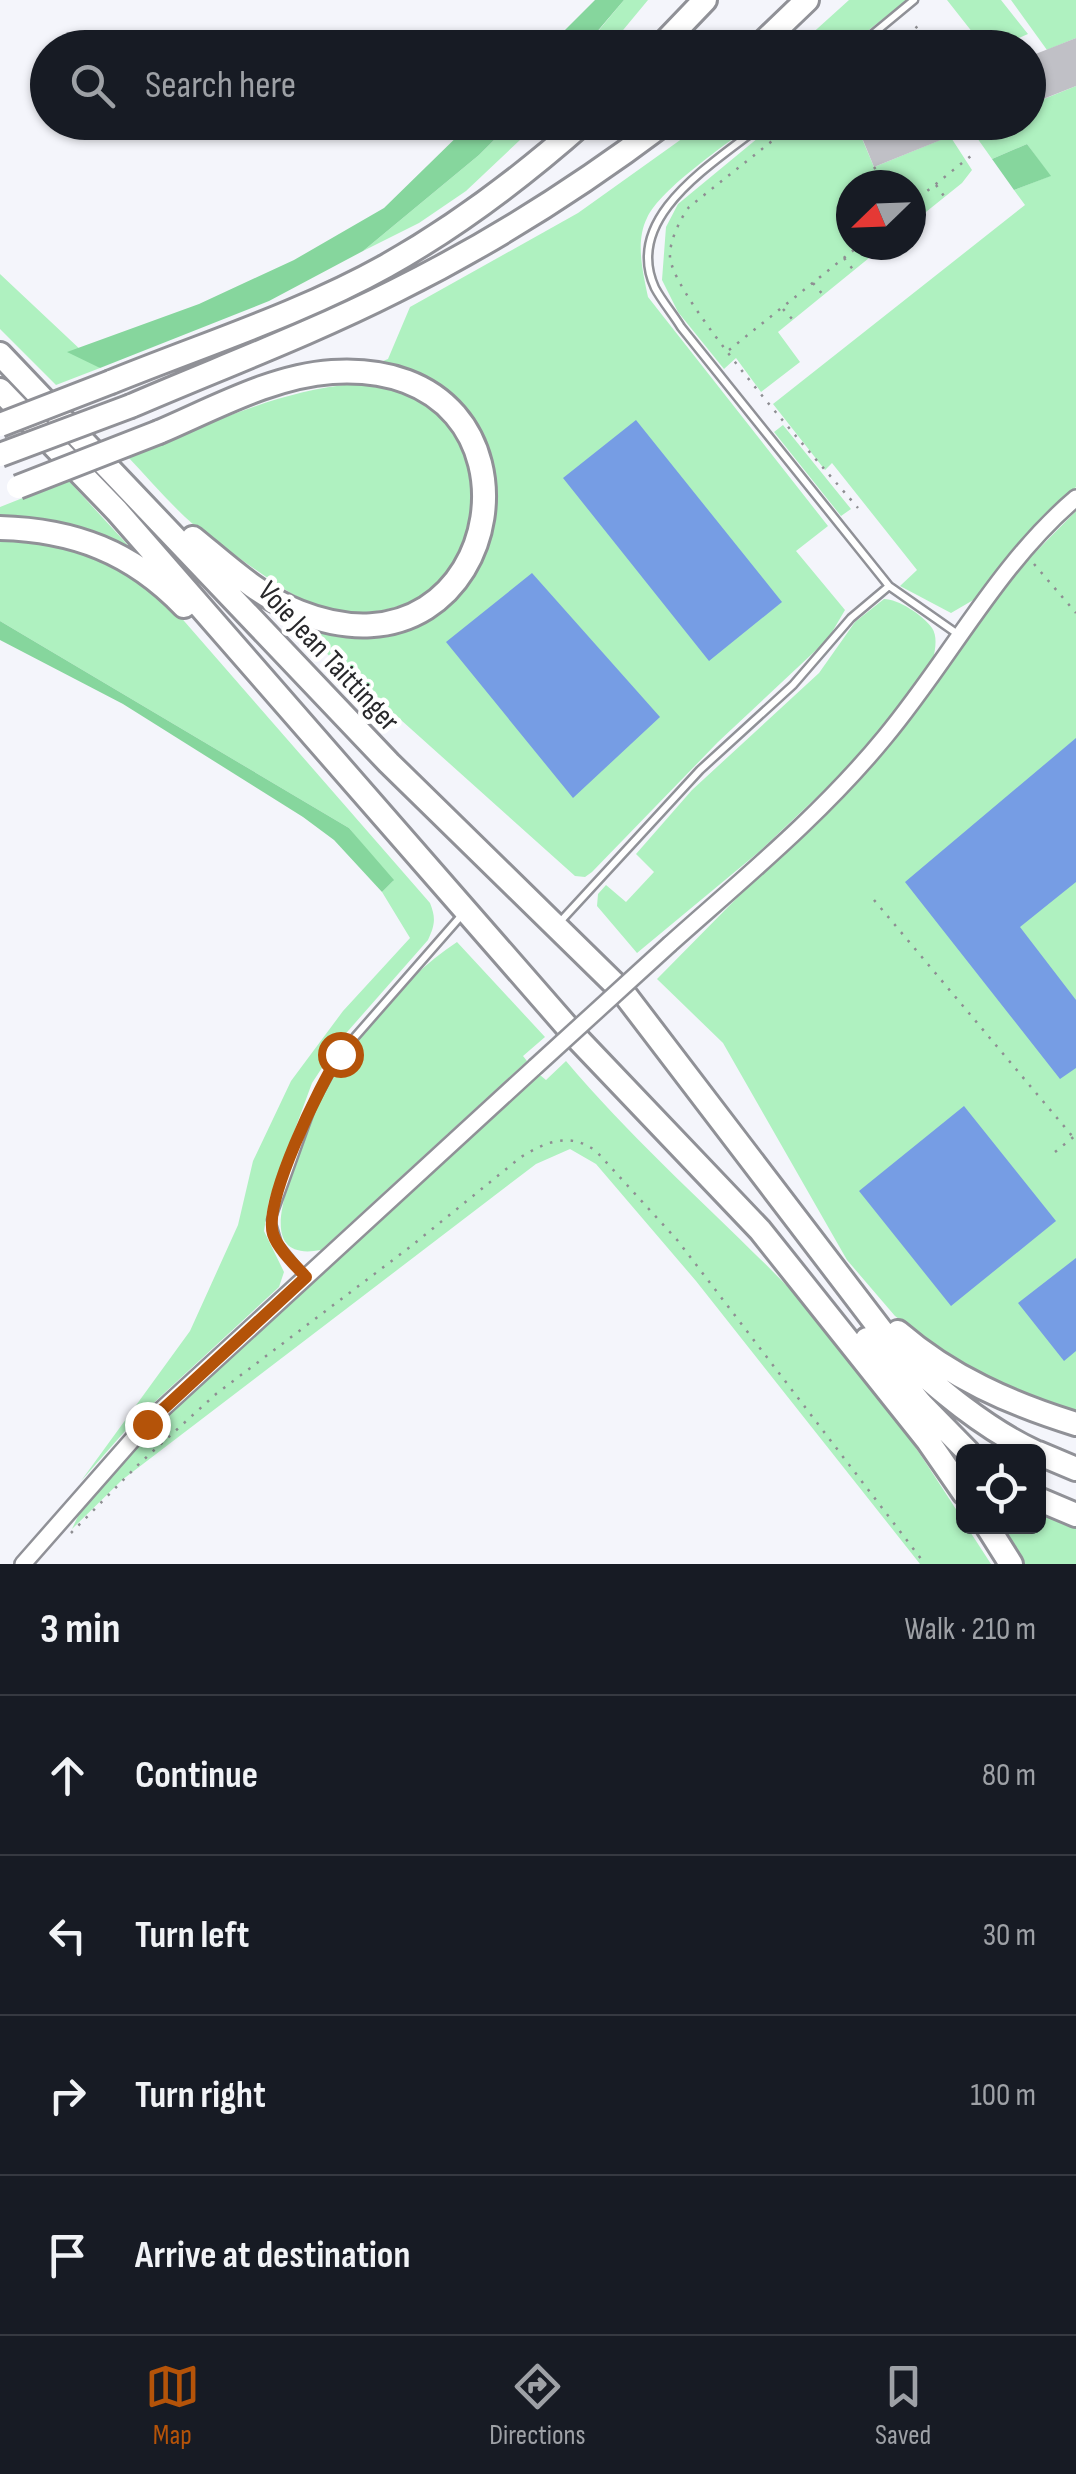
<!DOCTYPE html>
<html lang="en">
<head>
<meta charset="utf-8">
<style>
	body { margin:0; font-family:"Sofia Sans Condensed",sans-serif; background:#20242c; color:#f1f3f6 }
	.controls { position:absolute; right:30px; bottom:30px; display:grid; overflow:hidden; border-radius:15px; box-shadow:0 2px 8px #0004 }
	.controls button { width:90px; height:90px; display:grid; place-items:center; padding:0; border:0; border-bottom:2px solid #363941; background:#171b24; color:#f1f3f6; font:50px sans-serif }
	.compass { position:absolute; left:836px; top:170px; width:90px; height:90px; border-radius:50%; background:#171b24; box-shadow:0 2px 8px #0004; rotate:247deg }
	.stop { position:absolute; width:30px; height:30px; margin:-22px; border:8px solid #b45309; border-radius:50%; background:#fff }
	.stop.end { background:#b45309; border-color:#fff; box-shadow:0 2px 10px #0008 }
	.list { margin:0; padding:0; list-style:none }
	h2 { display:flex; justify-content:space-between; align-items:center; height:130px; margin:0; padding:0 40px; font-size:42px }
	h2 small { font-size:32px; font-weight:400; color:#9ea1a6 }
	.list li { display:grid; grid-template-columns:65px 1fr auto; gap:30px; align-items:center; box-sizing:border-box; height:160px; padding:0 40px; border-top:2px solid #363941 }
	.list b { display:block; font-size:38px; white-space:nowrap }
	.list em { font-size:32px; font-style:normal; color:#9ea1a6 }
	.icon { flex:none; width:55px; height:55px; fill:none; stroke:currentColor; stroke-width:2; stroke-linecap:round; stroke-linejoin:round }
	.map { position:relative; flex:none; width:1076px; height:1564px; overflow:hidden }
	.search { position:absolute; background:#171b24; box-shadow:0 2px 8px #0004; left:30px; right:30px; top:30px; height:110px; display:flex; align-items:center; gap:25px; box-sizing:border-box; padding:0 35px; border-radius:55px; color:#9ea1a6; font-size:38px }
	.sheet { height:770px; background:#171b24 }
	nav { display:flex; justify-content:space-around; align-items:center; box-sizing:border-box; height:140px; border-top:2px solid #363941; background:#171b24; font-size:28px; color:#9ea1a6 }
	nav a { display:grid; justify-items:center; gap:5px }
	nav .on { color:#b45309 }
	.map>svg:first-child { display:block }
	.green { fill:#aff1c0 }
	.forest { fill:#86d69d }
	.water { fill:#769de4 }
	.building { fill:#c0c0c6 }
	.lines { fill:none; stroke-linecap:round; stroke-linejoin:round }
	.service-casing { stroke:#909197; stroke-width:11 }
	.tertiary-casing { stroke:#909197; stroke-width:20 }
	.motorway-casing { stroke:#909197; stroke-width:28 }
	.path { stroke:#8e8e92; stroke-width:2.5; stroke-dasharray:2.5 8; stroke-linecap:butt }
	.service { stroke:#fff; stroke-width:6 }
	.tertiary { stroke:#fff; stroke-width:15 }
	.motorway { stroke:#fff; stroke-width:22 }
	.tertiary-bridge-casing { stroke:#909197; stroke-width:20; stroke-linecap:butt }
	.motorway-bridge-casing { stroke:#909197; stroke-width:28; stroke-linecap:butt }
	.tertiary-bridge { stroke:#fff; stroke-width:15 }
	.motorway-bridge { stroke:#fff; stroke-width:22 }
	.route { stroke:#b45309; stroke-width:12 }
	.labels { text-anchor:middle; stroke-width:9; stroke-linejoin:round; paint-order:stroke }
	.street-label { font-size:30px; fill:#28282b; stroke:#fff }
</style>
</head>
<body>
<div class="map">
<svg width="1076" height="1564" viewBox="0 0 1076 1564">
	<rect width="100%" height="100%" fill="#f4f5fb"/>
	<path class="green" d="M 624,0 L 648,0 L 609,47 L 584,48 Z
		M 849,0 L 907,0 L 847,47 L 797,47 Z
		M 947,0 L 1001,0 L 1028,34 L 998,47 L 984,47 Z
		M 1011,0 L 1076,0 L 1076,38 L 1047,50 Z
		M 1076,86 L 1076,487 L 1007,558 L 975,599 L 951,613 L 900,586 L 917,570 L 832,463 L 825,470 L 773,404 L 1025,205 L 1014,190 L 1050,176 L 1027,144 L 992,159 L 970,128 L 984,123 L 1028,122 L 1029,105 Z
		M 511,123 L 538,123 L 466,191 L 419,223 L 363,251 L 479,155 Z
		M 704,123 L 754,123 C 727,144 661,188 647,218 C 635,242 643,272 648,297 L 828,526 L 796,551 L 845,610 L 828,639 L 718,742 L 592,872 L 585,877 L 575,876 L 295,625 L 300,621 C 308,625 318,631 328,633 C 373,645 430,628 461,593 C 486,564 494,521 492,485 C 490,461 482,433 466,414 C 453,399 391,376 370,366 L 388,359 L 410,307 L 578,213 Z
		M 776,123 L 783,123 L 789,132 L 801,123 L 871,123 L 858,129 L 874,167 L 950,136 L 972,170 L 962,183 L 911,224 L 911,185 L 851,185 L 851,245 L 885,245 L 778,332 L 800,362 L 761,392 L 736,358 L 724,369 L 678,312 L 662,280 L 666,227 L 678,204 Z
		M 0,274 L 100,368 L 56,385 L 0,329 Z
		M 353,384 C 380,387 409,390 432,406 C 485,444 485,540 439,583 C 409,612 356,619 318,606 C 291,596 269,579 246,563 C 226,548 203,534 185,517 C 165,498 147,477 128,457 C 201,428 274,391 353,384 Z
		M 783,425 L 851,509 L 841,516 L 774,432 Z
		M 68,480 L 137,555 L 0,524 L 0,507 Z
		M 1076,511 L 1076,1413 L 978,1378 L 895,1316 L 847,1260 L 723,1043 L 657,979 L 889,744 L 1018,570 Z
		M 7,538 L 72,546 L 122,565 L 171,606 L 430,903 C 436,918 435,925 428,940 L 341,1039 L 312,1083 L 269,1200 L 264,1231 L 284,1272 L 279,1287 L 133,1422 L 81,1481 L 190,1331 L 238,1225 L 253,1161 L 291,1081 L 343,1011 L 410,938 L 382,892 L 393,881 L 349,828 L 0,621 L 0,539 Z
		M 884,599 C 898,599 923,615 932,628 C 938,637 935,650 933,660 L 857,759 L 760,851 L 637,953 L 597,906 L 598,894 L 606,885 L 626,902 L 654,872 L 636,854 L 692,790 L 819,673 L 855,622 Z
		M 457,942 L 545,1037 L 523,1056 L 527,1061 L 321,1250 C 257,1262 286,1193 296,1161 C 301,1142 304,1119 314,1102 C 350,1043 400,980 457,942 Z
		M 566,1061 C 635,1143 716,1213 790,1289 C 857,1358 912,1440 963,1520 L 964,1526 L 967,1527 L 991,1564 L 920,1564 L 696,1281 L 596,1164 L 570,1149 L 536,1164 L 122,1480 L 72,1529 L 85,1501 L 180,1404 L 540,1075 L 546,1080 Z
		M 1039,1509 L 1076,1524 L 1076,1564 L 1023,1564 L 998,1527 L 1038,1526 Z"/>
	<path class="forest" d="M 595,0 L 624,0 L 584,47 L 548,47 Z
		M 471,123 L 511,123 L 479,155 L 363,251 L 269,301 L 100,368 L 67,352 L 199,304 L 294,260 L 384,208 Z
		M 1027,144 L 1051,176 L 1014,190 L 992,159 Z
		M 0,621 L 349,828 L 394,880 L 382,892 L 334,840 L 303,817 L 123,704 L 0,640 Z"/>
	<path class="water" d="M 636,420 L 782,602 L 709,661 L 563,478 Z
		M 532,573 L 660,717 L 573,798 L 446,642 Z
		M 1076,738 L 1076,882 L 1020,927 L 1076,1000 L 1076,1068 L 1060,1079 L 905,882 Z
		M 964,1106 L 1056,1221 L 951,1306 L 859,1191 Z
		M 1076,1258 L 1076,1351 L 1064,1361 L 1018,1303 Z"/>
	<path class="building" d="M 1076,38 L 1076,86 L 1028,105 L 1028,57 Z
		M 871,122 L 983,122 L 983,123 L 874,167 L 858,128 Z"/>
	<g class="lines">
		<g class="service-casing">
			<path id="service" d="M 856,48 L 914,0
				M 765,122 C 718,161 621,215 655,288 C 662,301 673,314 681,327 L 889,586 L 959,635
				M 558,924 L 700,770 L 793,685 L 851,618 L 889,586
				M 305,1277 L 278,1244 L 271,1220 L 312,1106 L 340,1054 L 461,916"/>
		</g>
		<g class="tertiary-casing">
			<path id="tertiary" d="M 670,944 C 744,878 822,814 885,737 C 950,659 998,564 1076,498
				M 23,1564 L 147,1423 L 535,1067"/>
		</g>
		<g class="motorway-casing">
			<path id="motorway" d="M 659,48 L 705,0
				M 757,48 L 807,0
				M 0,354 L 389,763 L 623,992 L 897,1351 C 938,1389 984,1428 1035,1452
				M 111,382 C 202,345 300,314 386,266 C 457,226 522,177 584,122
				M 0,390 L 117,511 L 576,1037 L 760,1230 L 928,1441 L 964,1493
				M 131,406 C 219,368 310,334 395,291 C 490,244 581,186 666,122
				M 159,432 C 213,409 272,376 332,372 C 566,357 510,696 299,612 C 260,597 225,564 193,538
				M 0,528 C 74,530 132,552 184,606
				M 898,1332 C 950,1377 1011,1404 1076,1424
				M 867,1339 L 921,1404 L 968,1452
				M 1038,1453 L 1076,1469
				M 1038,1499 L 1076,1515
				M 987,1526 L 1011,1564"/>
		</g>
		<path class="path" d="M 891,48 L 918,26
			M 796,122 L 689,207 C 680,219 669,242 670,257 C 673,300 823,467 858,508
			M 874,167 L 887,185
			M 936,185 L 946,199
			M 911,204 L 972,155
			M 911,218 L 915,223
			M 884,245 L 886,248
			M 844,258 L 855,272
			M 813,283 L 824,296
			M 783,309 L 794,321
			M 729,350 L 860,245
			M 1034,564 L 1076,613
			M 874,900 L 1073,1137
			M 1055,1152 L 1076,1135
			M 71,1533 L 140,1463 L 216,1394 L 410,1247 L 521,1157 C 547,1141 570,1132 596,1151 L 678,1241 L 925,1564"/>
		<use href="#service" class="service"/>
		<use href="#tertiary" class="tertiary"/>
		<use href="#motorway" class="motorway"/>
		<g class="tertiary-bridge-casing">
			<path id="tertiary-bridge" d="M 535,1067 L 670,944"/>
		</g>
		<g class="motorway-bridge-casing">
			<path id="motorway-bridge" d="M 0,425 L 111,382
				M 0,455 L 131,406
				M 18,487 L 159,432"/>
		</g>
		<use href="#tertiary-bridge" class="tertiary-bridge"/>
		<use href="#motorway-bridge" class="motorway-bridge"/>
	</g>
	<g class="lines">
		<path class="route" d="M 147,1424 L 306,1277 C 295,1265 278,1249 273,1234 C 263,1201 320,1085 340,1054"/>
	</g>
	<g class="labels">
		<g class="street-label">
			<text transform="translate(329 656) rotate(47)" y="10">Voie Jean Taittinger</text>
		</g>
	</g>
</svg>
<div class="controls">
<button><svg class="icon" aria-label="locate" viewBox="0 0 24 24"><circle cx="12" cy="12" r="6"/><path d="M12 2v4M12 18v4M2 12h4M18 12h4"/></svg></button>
</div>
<svg class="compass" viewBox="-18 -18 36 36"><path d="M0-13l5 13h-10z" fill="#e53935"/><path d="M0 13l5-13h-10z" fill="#9ea1a6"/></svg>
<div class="stop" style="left:340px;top:1054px"></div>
<div class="stop end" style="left:147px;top:1424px"></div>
<div class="search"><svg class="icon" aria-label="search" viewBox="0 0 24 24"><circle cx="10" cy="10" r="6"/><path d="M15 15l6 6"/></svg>Search here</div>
</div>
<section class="sheet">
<h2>3 min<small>Walk · 210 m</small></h2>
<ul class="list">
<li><svg class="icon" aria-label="ahead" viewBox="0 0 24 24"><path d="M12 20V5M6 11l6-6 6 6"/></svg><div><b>Continue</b></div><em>80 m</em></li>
<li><svg class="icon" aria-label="left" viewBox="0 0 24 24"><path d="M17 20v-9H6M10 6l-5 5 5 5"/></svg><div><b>Turn left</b></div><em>30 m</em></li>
<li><svg class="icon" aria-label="right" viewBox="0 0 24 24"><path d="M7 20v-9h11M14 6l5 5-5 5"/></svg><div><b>Turn right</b></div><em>100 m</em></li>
<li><svg class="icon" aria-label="arrive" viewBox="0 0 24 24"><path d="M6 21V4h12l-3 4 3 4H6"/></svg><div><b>Arrive at destination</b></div></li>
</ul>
</section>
<nav>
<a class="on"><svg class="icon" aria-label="map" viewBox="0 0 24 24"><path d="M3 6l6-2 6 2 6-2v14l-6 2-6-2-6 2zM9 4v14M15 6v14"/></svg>Map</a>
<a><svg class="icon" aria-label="directions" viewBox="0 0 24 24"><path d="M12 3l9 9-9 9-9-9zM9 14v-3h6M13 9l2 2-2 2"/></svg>Directions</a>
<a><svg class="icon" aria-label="saved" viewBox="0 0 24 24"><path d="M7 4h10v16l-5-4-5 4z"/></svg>Saved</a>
</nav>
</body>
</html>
